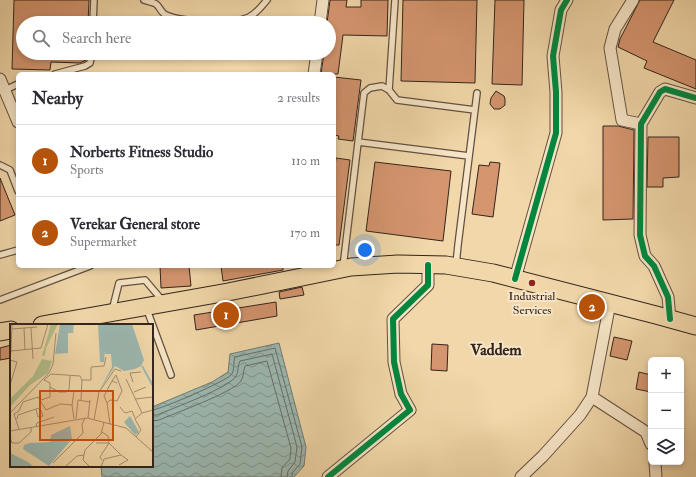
<!DOCTYPE html>
<html lang="en">
<head>
<meta charset="utf-8">
<style>
	body { margin:0; font-family:"IM FELL Double Pica",serif; background:#f7f7f7; color:#2b2b33 }
	.controls { position:absolute; right:12px; bottom:12px; display:grid; overflow:hidden; border-radius:6px; box-shadow:0 2px 6px #0003 }
	.controls button { width:36px; height:36px; display:grid; place-items:center; padding:0; border:0; border-bottom:1px solid #e1e1e2; background:#fff; color:#2b2b33; font:20px sans-serif }
	.you { position:absolute; left:365px; top:250px; width:14px; height:14px; margin:-10px; border:3px solid #fff; border-radius:50%; background:#1a73e8; box-shadow:0 0 0 6px #1a73e833 }
	.badge { display:grid; place-items:center; width:26px; height:26px; border-radius:50%; background:#b45309; color:#fff; font-size:13px; font-weight:700 }
	.pin { position:absolute; translate:-50% -50%; border:2px solid #fff; box-shadow:0 1px 4px #0006 }
	.list { margin:0; padding:0; list-style:none }
	h2 { display:flex; justify-content:space-between; align-items:center; height:52px; margin:0; padding:0 16px; font-size:17px }
	h2 small { font-size:13px; font-weight:400; color:#7c7c81 }
	.list li { display:grid; grid-template-columns:26px 1fr auto; gap:12px; align-items:center; box-sizing:border-box; height:72px; padding:0 16px; border-top:1px solid #e1e1e2 }
	.list b { display:block; font-size:15px; white-space:nowrap }
	.list p { margin:0; font-size:13px; white-space:nowrap; color:#7c7c81 }
	.list em { font-size:13px; font-style:normal; color:#7c7c81 }
	.icon { flex:none; width:22px; height:22px; fill:none; stroke:currentColor; stroke-width:2; stroke-linecap:round; stroke-linejoin:round }
	.map { position:relative; flex:none; width:696px; height:477px; overflow:hidden }
	.search { position:absolute; background:#fff; box-shadow:0 2px 6px #0003; left:16px; top:16px; width:320px; height:44px; display:flex; align-items:center; gap:10px; box-sizing:border-box; padding:0 14px; border-radius:22px; color:#7c7c81; font-size:15px }
	.panel { position:absolute; background:#fff; box-shadow:0 2px 6px #0003; left:16px; top:72px; width:320px; height:196px; border-radius:6px }
	.map>svg:first-child { display:block }
	.water { fill:url(#water-waves); stroke:#727d76 }
	.lines { fill:none; stroke-linecap:round; stroke-linejoin:round }
	.shore { stroke:#676e67; stroke-width:1 }
	.building { fill:#d4956f; stroke:#32241d }
	.service-casing { stroke:#625140; stroke-width:8 }
	.minor-casing { stroke:#625140; stroke-width:13 }
	.primary-casing { stroke:#32241d; stroke-width:19 }
	.service { stroke:#f6e5c7; stroke-width:5.5 }
	.minor { stroke:#f6e5c7; stroke-width:11 }
	.primary { stroke:#f1d7a9; stroke-width:17 }
	.cycleway-casing { stroke:#f6e5c7; stroke-width:8 }
	.cycleway { stroke:#00873e; stroke-width:6 }
	.poi-dot { fill:#8f2418; stroke:#f6e5c7; stroke-width:1.5 }
	.labels { text-anchor:middle; stroke-width:4; stroke-linejoin:round; paint-order:stroke }
	.poi-label { font-size:12px; fill:#32241d; stroke:#f6e5c7 }
	.district-label { font-size:16px; font-weight:bold; fill:#32241d; stroke:#f6e5c7 }
	.inset-river { fill:none; stroke:#9cb8b1; stroke-width:2 }
	.inset-road { fill:none; stroke:#a58f71; stroke-width:1 }
	.view { fill:#cd510f; fill-opacity:0.15; stroke:#cd510f; stroke-width:2 }
	.inset-edge { fill:none; stroke:#32241d; stroke-width:2 }
</style>
</head>
<body>
<div class="map">
<svg width="696" height="477" viewBox="0 0 696 477">
	<defs>
		<pattern id="water-waves" width="16" height="10" patternUnits="userSpaceOnUse"><rect width="16" height="10" fill="#9cb8b1"/><path d="M0 5q4-4 8 0t8 0" fill="none" stroke="#80958f"/></pattern>
	</defs>
	<rect width="100%" height="100%" fill="#f1d7a9"/>
	<filter id="stains"><feTurbulence type="fractalNoise" baseFrequency=".005" numOctaves="4"/><feColorMatrix values="0 0 0 0 .2 0 0 0 0 .09 0 0 0 0 .02 0 0 0 .5 -.17"/></filter>
	<radialGradient id="worn" r=".72"><stop offset=".6" stop-color="#630" stop-opacity="0"/><stop offset="1" stop-color="#630" stop-opacity=".3"/></radialGradient>
	<path class="water" d="M 279,343 L 306,447 L 304,466 L 294,477 L 102,477 L 101,466 L 152,466 L 152,407 L 212,382 L 228,372 L 230,354 Z"/>
	<g class="lines">
		<path class="shore" d="M 152,410 C 160,410 226,381 231,375 C 235,371 233,362 235,357 L 275,348 L 302,447 L 300,464 L 292,473 L 292,477
			M 152,415 L 157,415 C 171,409 231,387 236,376 C 239,372 237,366 240,361 L 272,354 L 297,447 L 295,462 L 288,471 L 287,477
			M 152,421 L 159,420 C 175,413 232,393 241,381 C 244,376 243,371 245,366 L 267,361 L 291,448 L 290,459 L 282,468 L 281,477"/>
	</g>
	<path class="building" d="M 14,0 L 89,0 L 88,23 L 23,23 L 23,53 L 87,53 L 86,60 L 80,63 L 51,62 L 50,70 L 12,69 Z
		M 330,0 L 347,0 L 346,7 L 361,7 L 361,0 L 388,0 L 387,36 L 343,35 L 338,74 L 321,74 L 324,53 L 329,53 L 329,23 L 327,23 Z
		M 403,0 L 477,0 L 475,83 L 401,81 Z
		M 495,0 L 524,0 L 522,85 L 492,84 Z
		M 640,0 L 674,0 L 653,42 L 696,60 L 696,89 L 644,68 L 647,61 L 618,47 L 620,39 Z
		M 334,77 L 361,80 L 353,141 L 338,139 L 339,136 L 334,135 Z
		M 496,91 L 504,96 L 505,99 L 505,105 L 500,109 L 494,109 L 490,104 L 491,98 Z
		M 603,126 L 618,126 L 634,130 L 633,219 L 603,220 Z
		M 648,137 L 679,137 L 679,177 L 663,178 L 663,187 L 647,187 Z
		M 336,158 L 350,160 L 339,245 L 334,245 L 334,174 Z
		M 375,162 L 451,171 L 443,241 L 366,231 Z
		M 490,162 L 500,163 L 493,217 L 472,214 L 479,165 L 489,166 Z
		M 0,178 L 15,215 L 0,221 Z
		M 160,266 L 189,266 L 191,286 L 161,288 Z
		M 221,266 L 283,266 L 283,270 L 223,281 Z
		M 302,287 L 304,295 L 280,299 L 279,292 Z
		M 276,302 L 277,316 L 196,330 L 194,315 Z
		M 614,337 L 632,341 L 627,360 L 610,356 Z
		M 432,344 L 448,345 L 447,371 L 431,370 Z
		M 11,345 L 11,358 L 0,360 L 0,348 Z
		M 639,372 L 651,375 L 651,392 L 636,389 Z"/>
	<g class="lines">
		<g class="service-casing">
			<path id="service" d="M 144,0 C 148,1 152,2 156,4 C 160,7 161,13 166,15 C 183,22 232,25 249,17 C 257,13 261,7 267,0
				M 93,23 L 94,0
				M 55,74 L 85,66 L 90,63 L 92,53
				M 5,90 L 18,84
				M 389,90 L 395,0
				M 358,142 L 469,156
				M 0,165 L 10,170 L 18,191
				M 0,255 L 18,250
				M 456,265 L 458,245 L 477,93
				M 343,267 L 364,93 L 370,88 L 382,86 L 389,90 L 397,100 L 475,110
				M 0,300 L 90,266
				M 146,307 L 171,375
				M 112,311 L 119,283 L 145,280 L 162,300"/>
		</g>
		<g class="minor-casing">
			<path id="minor" d="M 633,0 L 615,29 L 610,48 L 622,120 L 641,124
				M 320,23 L 323,0
				M 314,74 L 317,53
				M 0,79 L 18,122
				M 515,279 L 556,133 L 556,92 L 553,56 L 561,10 L 567,0
				M 670,319 L 668,297 L 654,266 L 645,256 L 640,235 L 641,124 L 660,92 L 665,89 L 696,98
				M 592,397 L 646,432 L 651,444
				M 655,462 L 656,477
				M 328,477 L 410,410 L 401,394 L 394,362 L 393,319 L 428,285 L 428,265
				M 521,477 L 543,456 L 580,415 L 592,397 L 610,303"/>
		</g>
		<g class="primary-casing">
			<path id="primary" d="M 42,325 L 228,292 L 351,267 L 398,264 L 446,265 L 493,273 L 656,315 L 696,326
				M 0,332 L 11,330"/>
		</g>
		<use href="#service" class="service"/>
		<use href="#minor" class="minor"/>
		<use href="#primary" class="primary"/>
		<g class="cycleway-casing">
			<path id="cycleway" d="M 515,279 L 556,133 L 556,92 L 553,56 L 561,10 L 567,0
				M 670,319 L 668,297 L 654,266 L 645,256 L 640,235 L 641,124 L 660,92 L 665,89 L 696,98
				M 328,477 L 410,410 L 401,394 L 394,362 L 393,319 L 428,285 L 428,265"/>
		</g>
		<use href="#cycleway" class="cycleway"/>
	</g>
	<circle class="poi-dot" cx="532" cy="283" r="4"/>
	<g class="labels">
		<g class="poi-label">
			<text x="532" y="300">Industrial<tspan x="532" dy="14">Services</tspan></text>
		</g>
		<g class="district-label">
			<text x="496" y="355">Vaddem</text>
		</g>
	</g>
	<g transform="translate(10 324)">
		<rect width="143" height="143" fill="#f1d7a9"/>
		<path d="M 41,0 L 48,0 L 36,24 L 35,31 L 32,32 ZM 32,35 L 42,37 L 38,49 L 20,61 L 0,83 L 0,75 L 23,52 Z" fill="#b4bf8d"/>
		<path d="M 50,0 L 64,0 L 63,9 L 58,9 L 58,29 L 45,30 ZM 88,0 L 122,0 L 134,36 L 131,42 L 125,45 L 114,47 L 105,42 L 89,67 L 102,43 L 101,30 L 95,30 L 95,26 L 94,38 L 90,38 ZM 120,92 L 129,108 L 125,111 L 114,98 ZM 60,102 L 62,115 L 39,142 L 13,125 L 14,121 L 20,119 L 40,118 L 41,111 ZM 0,129 L 18,138 L 24,143 L 0,143 Z" fill="#9cb8b1"/>
		<path class="inset-river" d="M 132,42 L 143,62"/>
		<path class="inset-road" d="M 14,4 L 15,26M 21,4 L 23,35M 2,5 L 27,3M 1,27 L 2,0M 0,33 L 1,27 L 31,24 L 38,0M 0,36 L 7,38 L 0,61M 116,55 L 132,89 L 143,86M 123,58 L 120,49 L 131,48M 40,63 L 49,68 L 56,68 L 59,65 L 60,52M 124,68 L 136,63M 125,75 L 143,73M 31,76 L 40,73 L 40,59 L 34,56 L 41,50 L 70,52 L 72,56M 71,76 L 72,56 L 81,56 L 81,43 L 94,42 L 96,33M 97,79 L 94,72 L 102,57M 62,81 L 64,67M 110,83 L 115,89 L 122,87 L 125,94M 0,89 L 39,49 L 43,40 L 46,9M 78,94 L 80,76M 7,95 L 8,91 L 26,85 L 30,84 L 33,92 L 28,93 L 26,85M 66,95 L 68,76 L 80,78M 84,96 L 89,68 L 105,45 L 111,47M 100,100 L 97,79 L 100,76 L 107,77 L 112,67 L 106,51 L 102,57 L 107,59M 26,102 L 27,99 L 44,93M 9,105 L 4,90 L 9,87 L 13,78 L 28,73 L 36,86 L 50,80 L 62,81 L 64,95M 0,107 L 77,94 L 116,104 L 143,128M 92,108 L 98,112 L 99,119 L 90,133 L 92,136M 0,113 L 2,119 L 9,119 L 21,108 L 21,103M 126,113 L 131,106 L 125,95 L 132,89M 86,119 L 99,119 L 111,131M 43,139 L 73,109 L 72,100 L 75,94M 55,143 L 67,132 L 74,131M 80,143 L 73,136 L 75,126 L 91,110 L 94,98M 91,143 L 94,135 L 111,131 L 118,136 L 109,141"/>
		<path class="view" d="M 30,67 L 103,67 L 103,116 L 30,116 Z"/>
		<rect width="143" height="143" class="inset-edge"/>
	</g>
	<rect width="100%" height="100%" filter="url(#stains)"/>
	<rect width="100%" height="100%" fill="url(#worn)"/>
</svg>
<div class="controls">
<button>+</button>
<button>−</button>
<button><svg class="icon" aria-label="layers" viewBox="0 0 24 24"><path d="M12 4l9 5-9 5-9-5zM3 14l9 5 9-5"/></svg></button>
</div>
<div class="you"></div>
<div class="pin badge" style="left:226px;top:315px">1</div>
<div class="pin badge" style="left:592px;top:307px">2</div>
<div class="search"><svg class="icon" aria-label="search" viewBox="0 0 24 24"><circle cx="10" cy="10" r="6"/><path d="M15 15l6 6"/></svg>Search here</div>
<section class="panel">
<h2>Nearby<small>2 results</small></h2>
<ul class="list">
<li><span class="badge">1</span><div><b>Norberts Fitness Studio</b><p>Sports</p></div><em>110 m</em></li>
<li><span class="badge">2</span><div><b>Verekar General store</b><p>Supermarket</p></div><em>170 m</em></li>
</ul>
</section>
</div>
</body>
</html>
